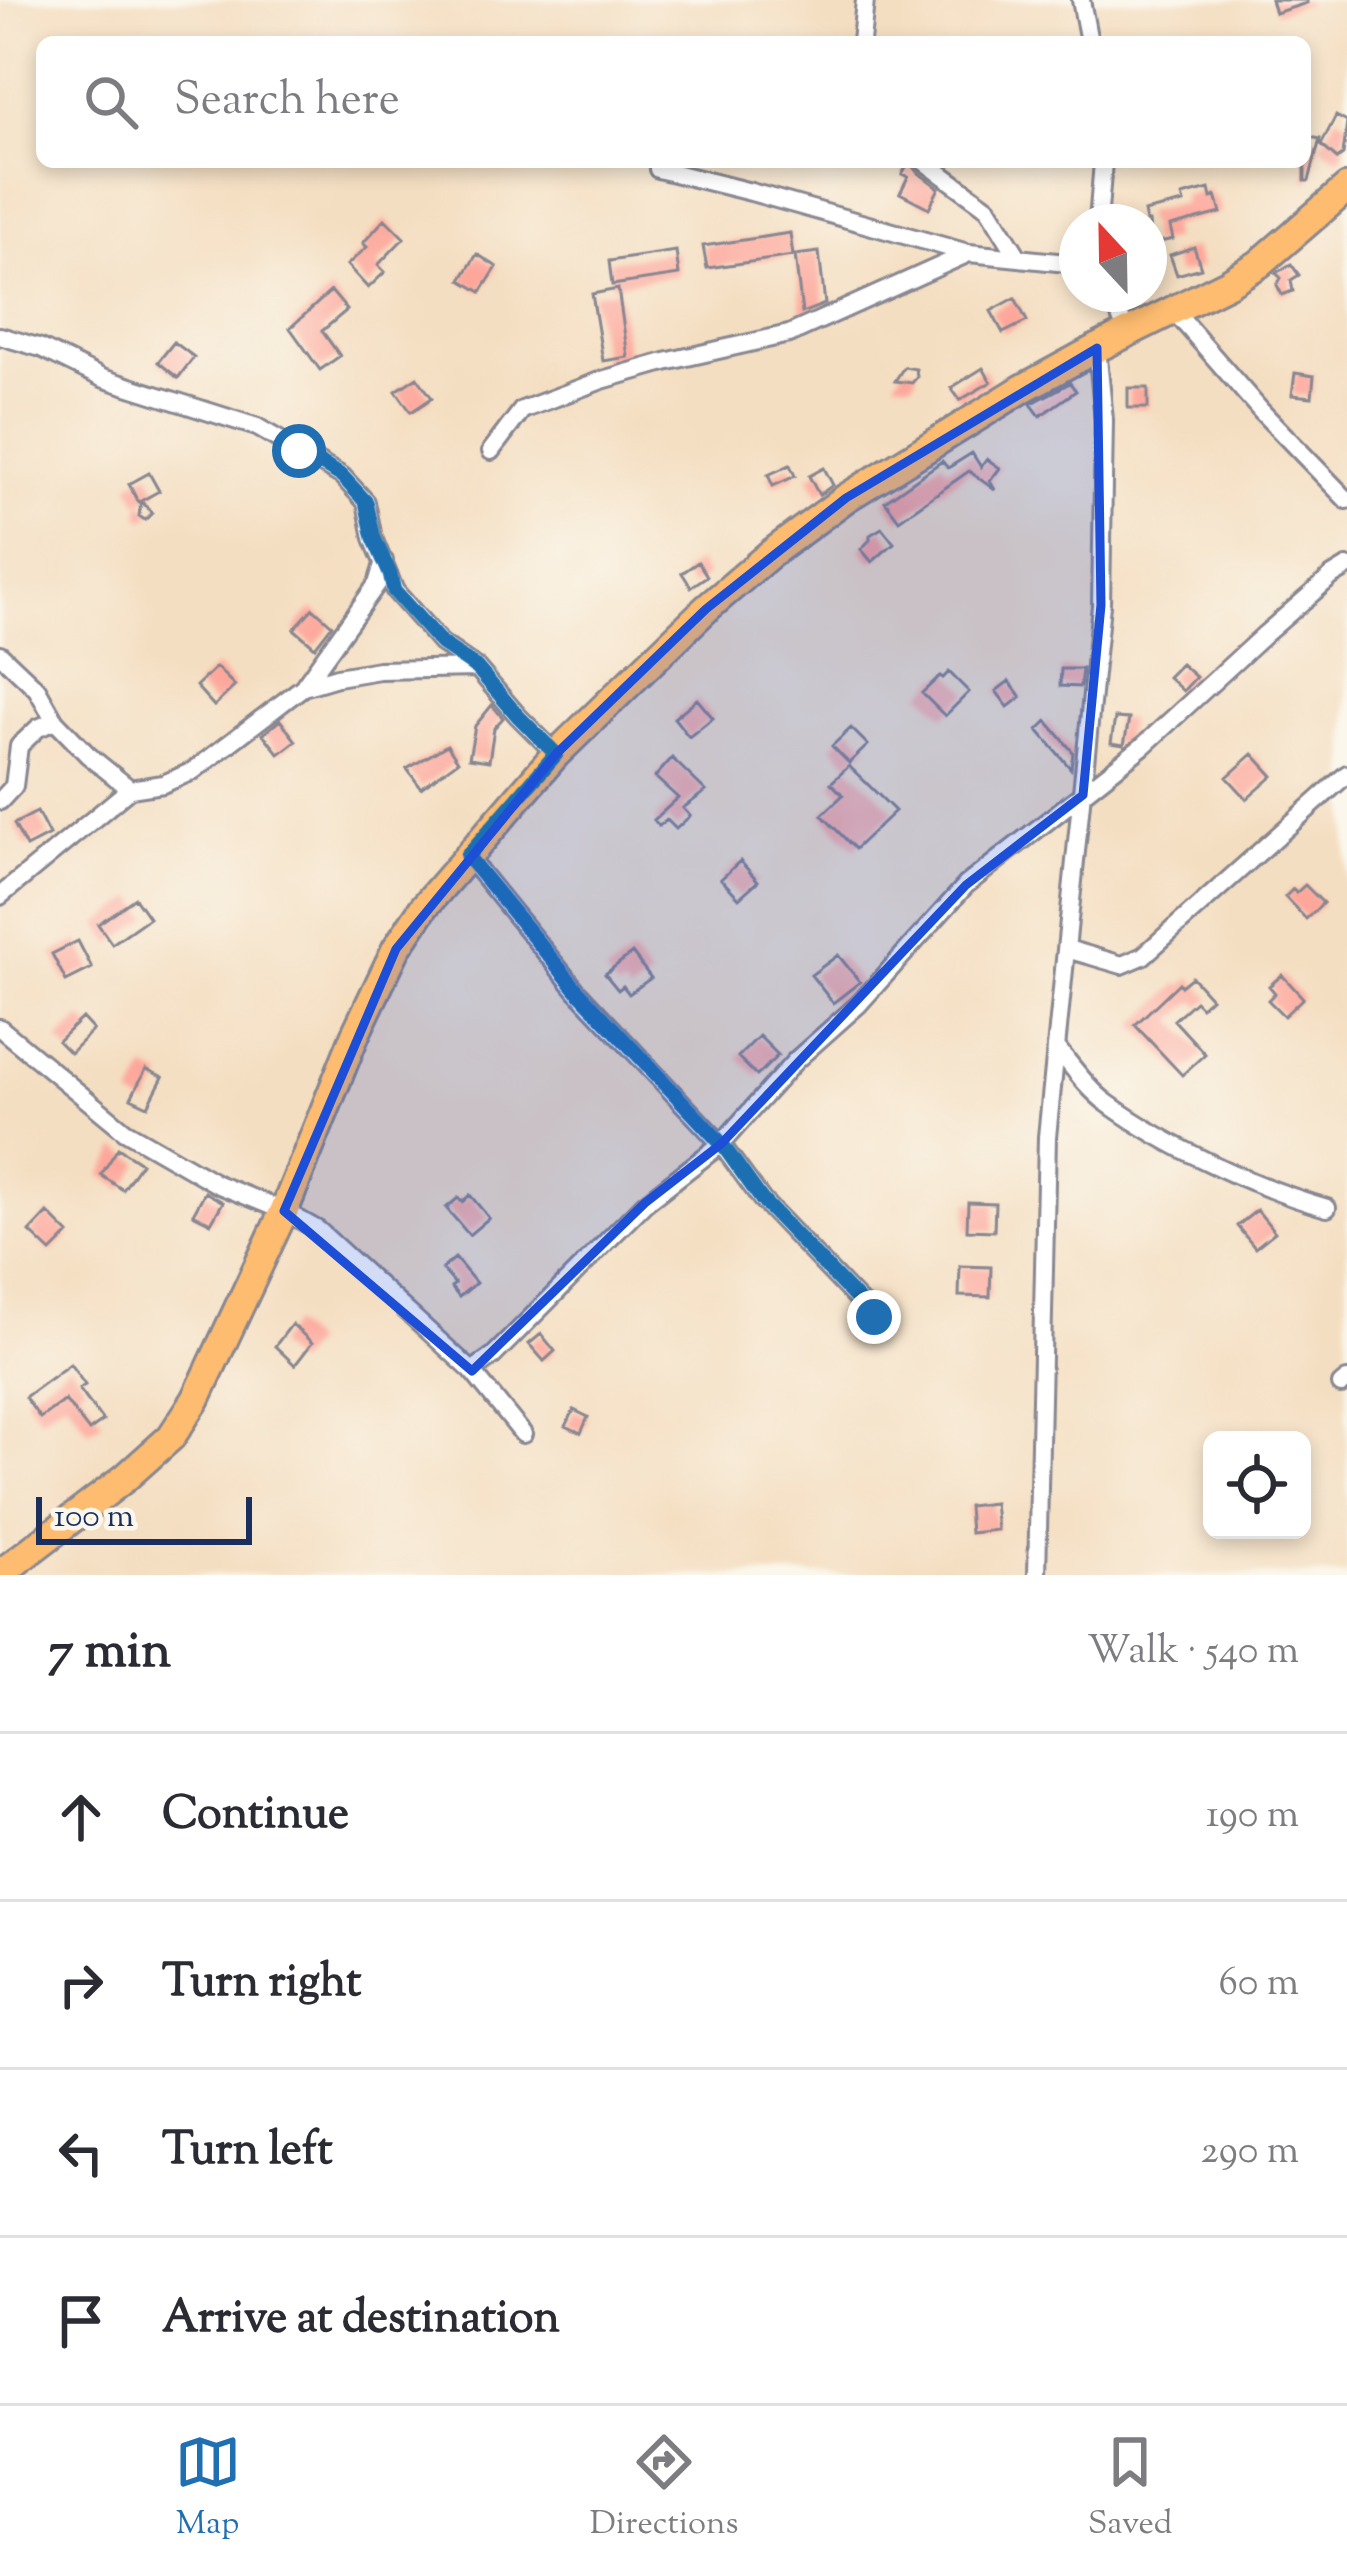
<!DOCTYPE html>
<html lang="en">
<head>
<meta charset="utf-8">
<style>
	body { margin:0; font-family:"Sorts Mill Goudy",serif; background:#f2f2f3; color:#2b2b33 }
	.controls { position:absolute; right:36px; bottom:36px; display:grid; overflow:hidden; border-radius:18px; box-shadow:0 6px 18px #0003 }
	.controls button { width:108px; height:108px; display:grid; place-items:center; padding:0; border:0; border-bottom:3px solid #e1e1e2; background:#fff; color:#2b2b33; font:60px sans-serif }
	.compass { position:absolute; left:1059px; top:204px; width:108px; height:108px; border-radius:50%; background:#fff; box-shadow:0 6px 18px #0003; rotate:338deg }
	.scale { position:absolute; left:36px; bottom:30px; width:216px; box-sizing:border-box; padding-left:12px; border:6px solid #1b2f5e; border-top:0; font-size:33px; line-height:42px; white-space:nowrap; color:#1b2f5e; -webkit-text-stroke:9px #fbf7ec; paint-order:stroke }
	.stop { position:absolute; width:36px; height:36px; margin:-27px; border:9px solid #1f6fb2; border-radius:50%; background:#fff }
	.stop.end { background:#1f6fb2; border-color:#fff; box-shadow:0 3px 12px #0008 }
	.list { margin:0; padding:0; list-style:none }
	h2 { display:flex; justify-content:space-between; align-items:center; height:156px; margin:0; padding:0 48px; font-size:51px }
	h2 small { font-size:39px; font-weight:400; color:#7c7c81 }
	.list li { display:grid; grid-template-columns:78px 1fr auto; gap:36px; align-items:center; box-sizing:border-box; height:168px; padding:0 48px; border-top:3px solid #e1e1e2 }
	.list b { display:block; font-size:45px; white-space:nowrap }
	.list em { font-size:39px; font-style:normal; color:#7c7c81 }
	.icon { flex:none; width:66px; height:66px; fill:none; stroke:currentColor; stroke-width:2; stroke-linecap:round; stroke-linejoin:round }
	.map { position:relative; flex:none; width:1347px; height:1575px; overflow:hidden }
	.search { position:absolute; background:#fff; box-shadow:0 6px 18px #0003; left:36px; right:36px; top:36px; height:132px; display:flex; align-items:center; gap:30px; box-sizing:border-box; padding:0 42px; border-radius:18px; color:#7c7c81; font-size:45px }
	.sheet { height:828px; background:#fff }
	nav { display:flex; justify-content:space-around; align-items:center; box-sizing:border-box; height:168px; border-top:3px solid #e1e1e2; background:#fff; font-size:33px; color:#7c7c81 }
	nav a { display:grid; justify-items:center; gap:6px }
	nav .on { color:#1f6fb2 }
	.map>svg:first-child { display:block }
	.building { fill:#fda79b }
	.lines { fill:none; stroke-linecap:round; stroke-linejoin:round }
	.street-casing { stroke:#888690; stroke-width:22 }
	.primary-casing { stroke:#888690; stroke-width:33 }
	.street { stroke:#fff; stroke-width:16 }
	.primary { stroke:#fdbc6f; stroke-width:27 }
	.route { stroke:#1f6fb2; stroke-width:15 }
	.marked { fill:#1d4ed8; fill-opacity:0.2; stroke:#1d4ed8; stroke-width:9; stroke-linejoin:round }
</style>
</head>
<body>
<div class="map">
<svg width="1347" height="1575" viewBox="0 0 1347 1575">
	<rect width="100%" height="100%" fill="#fbf7ec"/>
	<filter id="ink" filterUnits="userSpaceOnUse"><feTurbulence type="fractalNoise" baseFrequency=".00833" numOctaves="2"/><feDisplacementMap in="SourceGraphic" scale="24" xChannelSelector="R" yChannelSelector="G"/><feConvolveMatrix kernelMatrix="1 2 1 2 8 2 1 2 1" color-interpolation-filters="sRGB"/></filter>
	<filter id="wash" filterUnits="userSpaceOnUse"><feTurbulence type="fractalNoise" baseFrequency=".004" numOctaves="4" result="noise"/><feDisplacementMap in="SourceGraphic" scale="48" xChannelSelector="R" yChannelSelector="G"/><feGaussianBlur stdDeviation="2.7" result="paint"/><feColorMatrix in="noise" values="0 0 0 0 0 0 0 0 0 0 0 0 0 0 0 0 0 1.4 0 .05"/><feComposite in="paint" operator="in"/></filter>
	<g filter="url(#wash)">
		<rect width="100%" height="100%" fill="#f4dec1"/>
		<g id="blocks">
			<path class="building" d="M 1271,0 L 1307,0 L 1307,3 L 1275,13 Z
				M 1336,116 L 1347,122 L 1343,155 L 1337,159 L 1321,145 Z
				M 1305,136 L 1320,139 L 1309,181 L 1305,181 Z
				M 909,162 L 917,172 L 939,188 L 929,208 L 900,193 L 908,177 L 902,174 Z
				M 1209,189 L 1211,198 L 1216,196 L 1221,213 L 1170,226 L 1173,239 L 1151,244 L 1149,222 L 1146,222 L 1144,212 L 1184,203 L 1182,196 Z
				M 385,219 L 404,238 L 378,265 L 385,272 L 368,288 L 347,265 L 367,247 L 363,243 Z
				M 790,233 L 793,256 L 707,268 L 703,246 Z
				M 1194,247 L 1201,268 L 1177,275 L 1170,255 Z
				M 676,251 L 679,275 L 612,285 L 609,261 Z
				M 819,252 L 825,304 L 802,313 L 795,255 Z
				M 477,254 L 497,267 L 481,292 L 461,280 Z
				M 1291,264 L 1299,275 L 1291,280 L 1293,291 L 1282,295 L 1277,285 L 1281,278 L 1276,273 Z
				M 618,289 L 628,357 L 603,361 L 592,294 Z
				M 331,291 L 347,310 L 322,331 L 340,356 L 320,370 L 290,328 Z
				M 1015,298 L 1027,321 L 1003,333 L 991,311 Z
				M 174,342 L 194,357 L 178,378 L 158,362 Z
				M 904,367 L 916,369 L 917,377 L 912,383 L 895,381 Z
				M 983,368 L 991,382 L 960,400 L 951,388 Z
				M 1295,373 L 1314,376 L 1312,397 L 1292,395 Z
				M 417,377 L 432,398 L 411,412 L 396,391 Z
				M 1070,383 L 1076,391 L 1040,416 L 1031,404 Z
				M 1128,388 L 1148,388 L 1148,408 L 1128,408 Z
				M 972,453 L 981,467 L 987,459 L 1000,468 L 990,481 L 995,490 L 969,471 L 899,520 L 885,501 L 942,461 L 948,468 Z
				M 790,465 L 795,476 L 773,486 L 768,475 Z
				M 824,468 L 833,485 L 819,495 L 809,476 Z
				M 149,473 L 159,491 L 141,501 L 152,513 L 145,520 L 139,516 L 141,501 L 138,502 L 129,484 Z
				M 882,528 L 894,543 L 872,562 L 861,549 L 870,540 L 870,535 Z
				M 698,562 L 707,576 L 691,587 L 682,573 Z
				M 313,608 L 332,625 L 315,647 L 294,629 Z
				M 1181,664 L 1196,677 L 1183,691 L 1168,677 Z
				M 216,667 L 235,686 L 214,706 L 196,686 Z
				M 1061,669 L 1082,669 L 1080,687 L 1060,686 Z
				M 949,672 L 969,692 L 945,716 L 922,693 L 940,676 L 943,678 Z
				M 1009,681 L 1021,697 L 1008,707 L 996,691 Z
				M 697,699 L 713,718 L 689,737 L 674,718 Z
				M 492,705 L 503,718 L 494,728 L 489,761 L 469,758 L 475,726 Z
				M 1115,718 L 1129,719 L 1124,745 L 1111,743 Z
				M 280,720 L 296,741 L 279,754 L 263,734 Z
				M 1047,721 L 1073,752 L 1071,769 L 1038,730 Z
				M 851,728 L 868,745 L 849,763 L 832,746 Z
				M 447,745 L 458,761 L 421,788 L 407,769 Z
				M 1253,754 L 1273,776 L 1247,799 L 1227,777 Z
				M 672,758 L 706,791 L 683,808 L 690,816 L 676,829 L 667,820 L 659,826 L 654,820 L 678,798 L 655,777 Z
				M 849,766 L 895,811 L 855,849 L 822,815 L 843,795 L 831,783 Z
				M 37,812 L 49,835 L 26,847 L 14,824 Z
				M 740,861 L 758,881 L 739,898 L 721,879 Z
				M 1305,885 L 1323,903 L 1306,919 L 1285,897 L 1293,889 L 1296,893 Z
				M 135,898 L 149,918 L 112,944 L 98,924 Z
				M 78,941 L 92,968 L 66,981 L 52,954 Z
				M 632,953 L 651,978 L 629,994 L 623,986 L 618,990 L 605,974 Z
				M 838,955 L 860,982 L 833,1003 L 811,975 Z
				M 1282,975 L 1303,998 L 1284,1016 L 1268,1000 L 1275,993 L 1269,986 Z
				M 1192,977 L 1211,998 L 1201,1007 L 1195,1001 L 1174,1020 L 1205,1054 L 1182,1075 L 1135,1025 L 1179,983 L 1181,986 Z
				M 82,1018 L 93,1030 L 70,1053 L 58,1041 Z
				M 759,1036 L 778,1055 L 757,1076 L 738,1057 Z
				M 146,1069 L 163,1077 L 148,1106 L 131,1098 Z
				M 118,1148 L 141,1163 L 123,1190 L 101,1175 Z
				M 205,1192 L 223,1202 L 211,1223 L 193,1214 Z
				M 470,1195 L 489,1218 L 469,1235 L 446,1208 L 458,1198 L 462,1202 Z
				M 968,1202 L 995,1203 L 994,1231 L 967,1230 Z
				M 1257,1210 L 1275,1232 L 1255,1248 L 1237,1226 Z
				M 48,1213 L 69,1234 L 51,1252 L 30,1232 Z
				M 455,1258 L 476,1283 L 459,1297 L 451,1287 L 455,1284 L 442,1269 Z
				M 960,1266 L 991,1267 L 990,1297 L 959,1296 Z
				M 292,1324 L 312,1343 L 295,1365 L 275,1346 Z
				M 541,1334 L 555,1351 L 544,1361 L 529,1344 Z
				M 70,1364 L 85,1385 L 79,1389 L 103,1421 L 89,1431 L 65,1400 L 40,1418 L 25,1397 Z
				M 574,1410 L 588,1417 L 581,1433 L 566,1426 Z
				M 994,1503 L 997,1530 L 970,1533 L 968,1506 Z"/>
		</g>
	</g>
	<g filter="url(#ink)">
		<use href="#blocks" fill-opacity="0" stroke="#888690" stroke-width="3"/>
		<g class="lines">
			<g class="street-casing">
				<path id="street" d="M 1081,0 L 1089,42
					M 861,42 L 865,0
					M 925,162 L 988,208 L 1019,258
					M 658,169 L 751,192 L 968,253
					M 1098,222 L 1103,162
					M 1111,294 L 1127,333
					M 1174,311 L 1261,411 L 1347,500
					M 0,336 L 41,348 L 102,378 L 257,427 L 342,476 L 366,502 L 373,538 L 395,591 L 441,643 L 477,668 L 518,716 L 556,754
					M 491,451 L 522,410 L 602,380 L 665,362 L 789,334 L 969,253 L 1077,264
					M 0,654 L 37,689 L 55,721
					M 303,687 L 337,677 L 379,670 L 477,668
					M 0,801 L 14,786 L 19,746 L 38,728 L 55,721 L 88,755 L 130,789
					M 467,856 L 577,991 L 721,1144 L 762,1200 L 874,1317
					M 0,896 L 130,789 L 163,784 L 193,771 L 303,687 L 377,584 L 384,561
					M 1067,949 L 1122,965 L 1143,956 L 1347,774
					M 0,1028 L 125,1131 L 217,1184 L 284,1211 L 318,1230 L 472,1371 L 523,1434
					M 1056,1047 C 1072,1066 1087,1088 1107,1103 C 1166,1146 1256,1188 1327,1208
					M 472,1371 L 493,1356 L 645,1203 L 721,1144 L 795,1061 L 859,1004 L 966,885 L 1143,746 L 1264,635 L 1332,576 L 1347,567
					M 1341,1385 L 1347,1380
					M 1037,1575 L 1047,1137 L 1101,605 L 1104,420 L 1097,348"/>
			</g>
			<g class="primary-casing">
				<path id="primary" d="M 0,1574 L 125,1478 L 171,1437 L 196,1399 L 284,1211 L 355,1035 L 396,949 L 424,907 L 556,754 L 706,609 L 769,555 L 846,498 L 1022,389 L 1097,348 L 1228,283 L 1259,264 L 1347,188"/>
			</g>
			<use href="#street" class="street"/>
			<use href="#primary" class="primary"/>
		</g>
	</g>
	<g class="lines" filter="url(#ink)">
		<path class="route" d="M 299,451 L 342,476 L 366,502 L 374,538 L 390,574 L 394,591 L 441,643 L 477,668 L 518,716 L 556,754 L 467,856 L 578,991 L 722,1144 L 762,1200 L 874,1317"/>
	</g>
	<path class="marked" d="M 1097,348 L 1101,605 L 1083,795 L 966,885 L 721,1144 L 645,1203 L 472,1371 L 284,1211 L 396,949 L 556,754 L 706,609 L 846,498 Z"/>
</svg>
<div class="controls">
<button><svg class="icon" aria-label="locate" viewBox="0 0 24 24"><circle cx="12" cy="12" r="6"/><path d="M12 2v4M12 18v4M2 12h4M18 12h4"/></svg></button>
</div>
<svg class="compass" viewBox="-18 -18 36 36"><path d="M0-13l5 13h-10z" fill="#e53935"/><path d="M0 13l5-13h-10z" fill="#7c7c81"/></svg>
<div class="scale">100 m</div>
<div class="stop" style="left:299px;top:451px"></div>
<div class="stop end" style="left:874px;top:1317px"></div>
<div class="search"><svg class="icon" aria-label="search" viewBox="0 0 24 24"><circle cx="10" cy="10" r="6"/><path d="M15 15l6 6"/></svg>Search here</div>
</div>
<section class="sheet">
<h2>7 min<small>Walk · 540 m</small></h2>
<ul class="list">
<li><svg class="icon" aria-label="ahead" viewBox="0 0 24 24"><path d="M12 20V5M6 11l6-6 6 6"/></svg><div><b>Continue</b></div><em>190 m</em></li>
<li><svg class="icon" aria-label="right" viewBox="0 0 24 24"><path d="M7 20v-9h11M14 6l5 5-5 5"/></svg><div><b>Turn right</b></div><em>60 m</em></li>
<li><svg class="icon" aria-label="left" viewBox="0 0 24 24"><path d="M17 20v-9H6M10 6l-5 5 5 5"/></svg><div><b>Turn left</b></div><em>290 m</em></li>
<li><svg class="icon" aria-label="arrive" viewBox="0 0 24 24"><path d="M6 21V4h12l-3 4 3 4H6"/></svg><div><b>Arrive at destination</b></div></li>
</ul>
</section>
<nav>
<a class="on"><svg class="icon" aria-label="map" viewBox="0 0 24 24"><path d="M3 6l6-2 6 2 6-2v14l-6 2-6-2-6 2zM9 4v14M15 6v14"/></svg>Map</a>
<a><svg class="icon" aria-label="directions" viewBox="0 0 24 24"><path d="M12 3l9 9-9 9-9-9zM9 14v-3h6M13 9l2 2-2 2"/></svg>Directions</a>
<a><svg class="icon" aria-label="saved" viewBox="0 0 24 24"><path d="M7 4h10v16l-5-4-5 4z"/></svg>Saved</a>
</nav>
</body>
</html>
